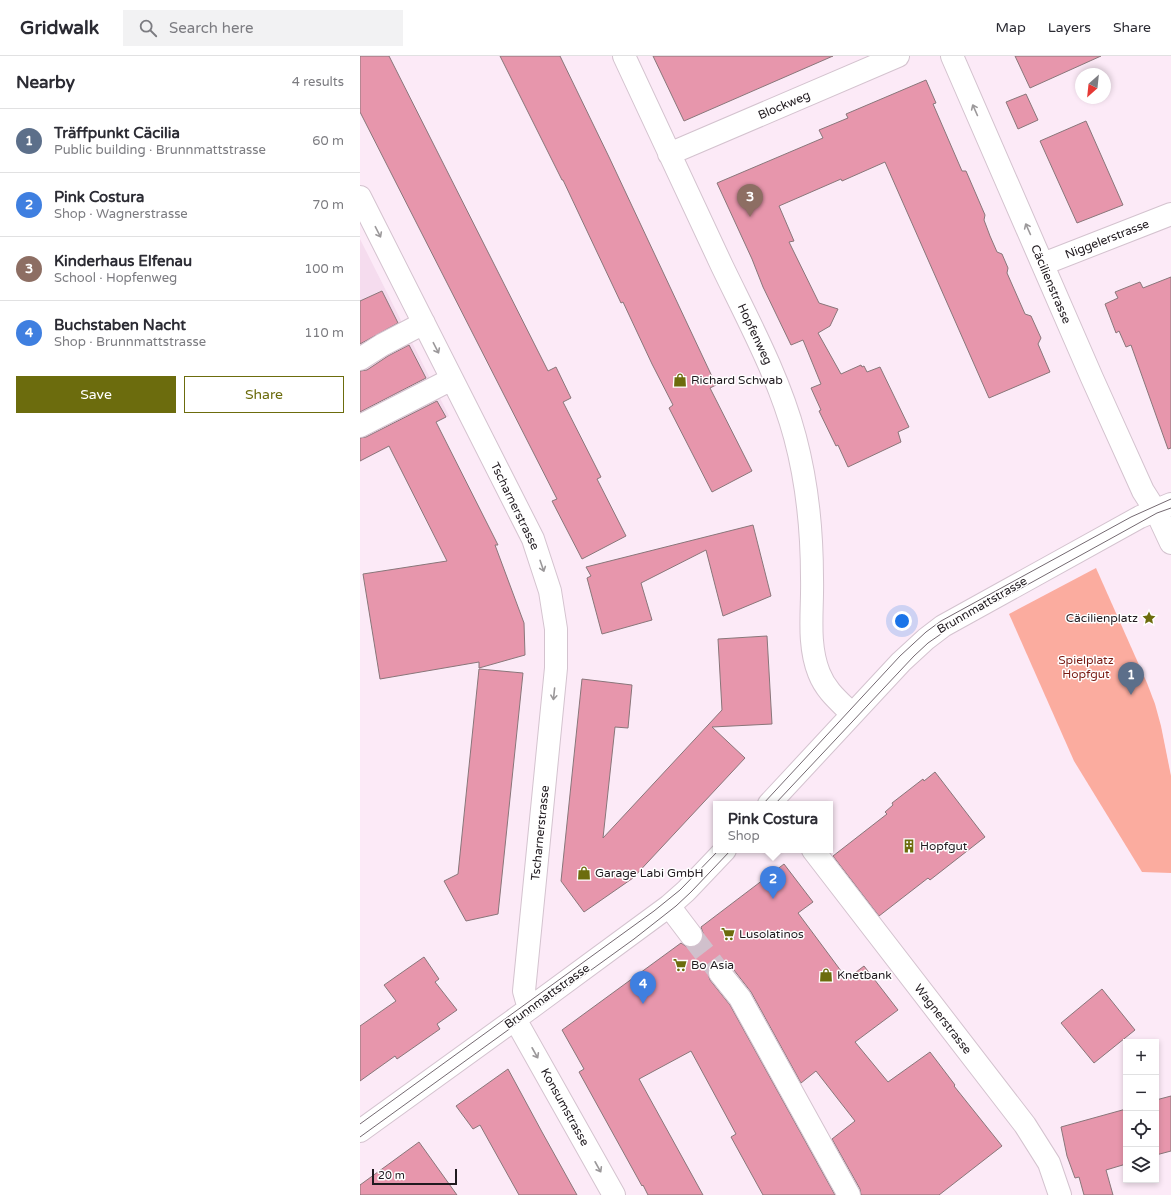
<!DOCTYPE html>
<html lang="en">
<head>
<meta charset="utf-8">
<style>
	body { margin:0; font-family:"Varela Round",sans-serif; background:#f2f2f3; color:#2b2b33 }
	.controls { position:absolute; right:12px; bottom:12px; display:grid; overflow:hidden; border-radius:0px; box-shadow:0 2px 6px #0003 }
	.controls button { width:36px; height:36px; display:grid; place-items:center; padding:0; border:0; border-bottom:1px solid #e1e1e2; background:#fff; color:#2b2b33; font:20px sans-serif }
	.compass { position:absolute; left:715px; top:12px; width:36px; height:36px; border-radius:50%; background:#fff; box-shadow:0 2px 6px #0003; rotate:207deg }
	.scale { position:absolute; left:12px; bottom:10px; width:85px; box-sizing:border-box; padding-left:4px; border:2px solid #201a1f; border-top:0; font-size:11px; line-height:14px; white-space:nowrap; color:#201a1f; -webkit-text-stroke:3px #fff; paint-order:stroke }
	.you { position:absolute; left:542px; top:565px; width:14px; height:14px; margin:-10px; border:3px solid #fff; border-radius:50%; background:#1a73e8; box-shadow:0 0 0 6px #1a73e833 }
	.badge { display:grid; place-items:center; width:26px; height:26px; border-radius:50%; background:#6c6c0d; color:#fff; font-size:13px; font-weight:700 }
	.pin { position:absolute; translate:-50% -33px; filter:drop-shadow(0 1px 2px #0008) }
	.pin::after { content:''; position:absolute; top:21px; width:14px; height:12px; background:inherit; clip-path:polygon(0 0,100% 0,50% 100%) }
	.popup { position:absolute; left:353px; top:745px; width:120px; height:52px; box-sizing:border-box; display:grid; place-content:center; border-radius:0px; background:#fff; filter:drop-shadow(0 1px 3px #0005); font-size:13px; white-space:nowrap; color:#7c7c81 }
	.popup b { font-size:15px; color:#2b2b33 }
	.popup::after { content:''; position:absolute; left:50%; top:100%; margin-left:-8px; border:8px solid transparent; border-top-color:#fff }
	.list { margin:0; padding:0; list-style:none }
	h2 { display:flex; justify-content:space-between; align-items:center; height:52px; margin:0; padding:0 16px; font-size:17px }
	h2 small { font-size:13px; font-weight:400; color:#7c7c81 }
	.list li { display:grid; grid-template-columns:26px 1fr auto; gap:12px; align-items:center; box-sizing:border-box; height:64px; padding:0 16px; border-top:1px solid #e1e1e2 }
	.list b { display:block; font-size:15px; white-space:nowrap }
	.list p { margin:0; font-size:13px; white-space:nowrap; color:#7c7c81 }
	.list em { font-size:13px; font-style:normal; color:#7c7c81 }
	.actions { display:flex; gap:8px; padding:12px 16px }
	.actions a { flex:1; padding:9px 0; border:1px solid #6c6c0d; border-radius:0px; text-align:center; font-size:14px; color:#6c6c0d }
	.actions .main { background:#6c6c0d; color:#fff }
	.icon { flex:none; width:22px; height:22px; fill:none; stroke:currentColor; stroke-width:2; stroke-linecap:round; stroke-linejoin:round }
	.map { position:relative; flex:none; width:811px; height:1139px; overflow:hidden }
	header { display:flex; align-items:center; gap:24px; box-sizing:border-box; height:56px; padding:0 20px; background:#fff; border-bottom:1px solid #e1e1e2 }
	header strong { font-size:19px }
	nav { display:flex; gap:22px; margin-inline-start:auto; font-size:14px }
	.search { width:280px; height:36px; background:#f2f2f3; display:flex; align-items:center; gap:10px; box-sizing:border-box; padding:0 14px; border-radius:0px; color:#7c7c81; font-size:15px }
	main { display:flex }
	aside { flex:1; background:#fff }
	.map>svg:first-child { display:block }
	.built { fill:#f5dcee }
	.green { fill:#fbac9f }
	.building { fill:#e796ac; stroke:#89767a }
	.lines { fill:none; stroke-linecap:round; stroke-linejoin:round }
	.minor-tunnel { stroke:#d0c0cc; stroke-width:22; stroke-dasharray:22 11; stroke-linecap:butt }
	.minor-casing { stroke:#d4c3cf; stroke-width:24 }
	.minor { stroke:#fff; stroke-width:22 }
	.tram { stroke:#746971; stroke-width:1 }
	.oneway { stroke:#9b989a }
	.labels { text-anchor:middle; stroke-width:3; stroke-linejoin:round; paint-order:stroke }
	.street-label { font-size:12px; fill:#201a1f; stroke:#fff }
	.poi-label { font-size:12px; fill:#201a1f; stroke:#fff; text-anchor:start }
	.park-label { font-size:12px; fill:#7b1c14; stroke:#fff }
</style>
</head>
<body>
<header>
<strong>Gridwalk</strong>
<div class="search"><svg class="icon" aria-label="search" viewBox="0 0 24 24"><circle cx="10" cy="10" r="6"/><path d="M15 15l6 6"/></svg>Search here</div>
<nav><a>Map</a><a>Layers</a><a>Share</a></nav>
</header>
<main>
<aside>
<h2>Nearby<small>4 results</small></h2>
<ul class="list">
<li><span class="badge" style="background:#5c6f8a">1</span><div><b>Träffpunkt Cäcilia</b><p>Public building · Brunnmattstrasse</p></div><em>60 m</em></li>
<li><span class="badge" style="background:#3f7fe0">2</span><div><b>Pink Costura</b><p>Shop · Wagnerstrasse</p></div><em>70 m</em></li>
<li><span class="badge" style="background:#8d6e63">3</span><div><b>Kinderhaus Elfenau</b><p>School · Hopfenweg</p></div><em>100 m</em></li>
<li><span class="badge" style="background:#3f7fe0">4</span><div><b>Buchstaben Nacht</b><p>Shop · Brunnmattstrasse</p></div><em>110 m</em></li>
</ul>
<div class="actions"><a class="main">Save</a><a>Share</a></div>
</aside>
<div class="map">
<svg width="811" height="1139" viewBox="0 0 811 1139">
	<rect width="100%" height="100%" fill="#fceaf7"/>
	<path class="built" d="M 0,183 L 89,360 L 0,406 Z"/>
	<path class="green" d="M 736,512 L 787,627 L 795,648 L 801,670 L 811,720 L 811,817 L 782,816 L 714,705 L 649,558 Z"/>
	<path class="building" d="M 0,0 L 29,0 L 188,315 L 196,311 L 211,342 L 203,346 L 241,421 L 237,423 L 266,480 L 222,503 L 192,445 L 197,443 L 0,56 Z
		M 140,0 L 200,0 L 249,101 L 356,329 L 350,332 L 392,415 L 352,436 L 309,352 L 313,349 L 292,308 L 263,246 L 261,247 L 203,124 L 202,124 Z
		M 293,0 L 473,0 L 324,65 Z
		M 655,0 L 741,0 L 670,32 Z
		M 566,24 L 576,47 L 573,48 L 602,115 L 606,115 L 625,159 L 624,164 L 630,180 L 637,196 L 642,198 L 648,212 L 647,217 L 665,258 L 671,260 L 681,282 L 678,288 L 690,316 L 629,342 L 525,106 L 482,125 L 481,123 L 419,150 L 434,185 L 429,186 L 459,247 L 478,253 L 470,270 L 458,277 L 481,318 L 501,309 L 502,311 L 504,310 L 507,316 L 520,311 L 549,371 L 538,376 L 541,386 L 488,411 L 478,389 L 476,390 L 459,355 L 461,354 L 451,332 L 461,328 L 443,284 L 431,289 L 403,231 L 392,203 L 357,127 L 463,82 L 459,74 L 488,62 L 486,58 Z
		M 666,38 L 678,64 L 658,73 L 646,46 Z
		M 726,65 L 763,149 L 717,167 L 680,85 Z
		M 811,221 L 811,392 L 808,393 L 771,289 L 766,291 L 759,275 L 756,277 L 745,248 L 758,242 L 755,236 L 780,226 L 783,232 Z
		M 22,235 L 38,267 L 0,288 L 0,245 Z
		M 49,289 L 66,322 L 0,356 L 0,315 L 7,314 L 28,300 Z
		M 77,345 L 86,361 L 76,366 L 138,489 L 135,489 L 164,567 L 165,599 L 119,612 L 119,606 L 20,623 L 3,518 L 87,505 L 29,390 L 0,405 L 0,382 L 6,381 Z
		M 393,469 L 411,540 L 363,560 L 346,494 L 281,527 L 292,564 L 242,578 L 227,522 L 231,520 L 226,511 Z
		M 407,580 L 412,668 L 352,671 L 385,702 L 273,822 L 224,856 L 201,825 L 222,623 L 272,629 L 268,672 L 255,671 L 243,782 L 362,654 L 358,583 Z
		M 119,613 L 163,617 L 138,858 L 106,865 L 84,825 L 98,818 Z
		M 575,716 L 625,781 L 570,824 L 568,822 L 519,860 L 473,800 L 527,758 L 525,756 L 533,749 L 532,747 L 563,723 L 564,725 Z
		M 424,808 L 453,846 L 438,857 L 487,923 L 504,910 L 538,954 L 495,986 L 528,1026 L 570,996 L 595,1029 L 594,1030 L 642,1090 L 579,1139 L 501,1139 L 500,1133 L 472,1083 L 495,1065 L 456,1015 L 441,1027 L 391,936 L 370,909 L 364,905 L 358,905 L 352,908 L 348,913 L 348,918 L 350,924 L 370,949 L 475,1139 L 403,1139 L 371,1081 L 376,1078 L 331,995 L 279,1023 L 343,1139 L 288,1139 L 283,1129 L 282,1130 L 219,1016 L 224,1013 L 202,974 L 321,887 L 327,891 L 332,891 L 338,889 L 343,883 L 343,877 L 341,871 Z
		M 64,901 L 79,923 L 75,926 L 97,954 L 77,968 L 80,973 L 37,1003 L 35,1000 L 0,1025 L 0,970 L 36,945 L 24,929 Z
		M 742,933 L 775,974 L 734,1007 L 701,967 Z
		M 148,1013 L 182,1076 L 217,1139 L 159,1139 L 120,1069 L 113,1073 L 96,1050 Z
		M 811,1040 L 811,1095 L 796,1099 L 796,1044 Z
		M 766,1053 L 766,1108 L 746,1114 L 753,1139 L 724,1139 L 719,1121 L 715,1122 L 707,1100 L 701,1071 Z
		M 59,1086 L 97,1139 L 0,1139 L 0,1129 Z"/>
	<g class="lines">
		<path class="minor-tunnel" d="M 331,879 L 360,917"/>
		<g class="minor-casing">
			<path id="minor" d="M 264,0 C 296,70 329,140 362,210 C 389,266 419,321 435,381 C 447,426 452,475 452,522 C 453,553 447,587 459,617 C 466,635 479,645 492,658
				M 592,0 L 732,322 L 783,435 L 797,457 L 811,487
				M 309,98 L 538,0
				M 0,141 L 173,483 L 190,535 L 196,573 L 196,612 L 164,935 L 169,953
				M 683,208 L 811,158
				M 0,303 L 22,289 L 64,267
				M 0,370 L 92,323
				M 409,748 L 541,606 L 566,583 L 583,570 L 780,461 L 811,448
				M 453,794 L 665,1069 L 689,1107 L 700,1139
				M 309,850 L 331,879
				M 360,917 L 380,942 L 489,1139
				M 155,963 L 254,1139
				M 0,1075 L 169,953 L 309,850 L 326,835 L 365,794"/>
		</g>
		<use href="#minor" class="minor"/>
		<path class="tram" d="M 403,748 L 540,600 L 566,576 L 581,565 L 771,461 L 811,443
			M 415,748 L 554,600 L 568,587 L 591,571 L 797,457 L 811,452
			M 0,1068 L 294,855 L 320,834 L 359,794
			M 0,1081 L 274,883 L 316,850 L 331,836 L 371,794"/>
	</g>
	<defs><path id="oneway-shaft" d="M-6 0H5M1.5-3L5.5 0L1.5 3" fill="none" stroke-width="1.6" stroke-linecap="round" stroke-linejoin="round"/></defs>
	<g class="oneway">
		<use href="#oneway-shaft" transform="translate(615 54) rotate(-114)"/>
		<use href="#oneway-shaft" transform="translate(668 173) rotate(-114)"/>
		<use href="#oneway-shaft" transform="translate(18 176) rotate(63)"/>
		<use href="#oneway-shaft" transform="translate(76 292) rotate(63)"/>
		<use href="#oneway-shaft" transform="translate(182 510) rotate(71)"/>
		<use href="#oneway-shaft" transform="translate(194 638) rotate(96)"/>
		<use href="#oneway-shaft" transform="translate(175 997) rotate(61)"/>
		<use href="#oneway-shaft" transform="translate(238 1111) rotate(61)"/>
	</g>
	<defs>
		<g id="shop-bare" transform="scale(1.08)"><path d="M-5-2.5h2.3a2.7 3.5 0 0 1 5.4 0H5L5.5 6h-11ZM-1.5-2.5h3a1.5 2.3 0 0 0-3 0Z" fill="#6c6c0d" stroke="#fff" stroke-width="2.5" paint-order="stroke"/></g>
		<g id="sight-bare" transform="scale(1.08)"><path d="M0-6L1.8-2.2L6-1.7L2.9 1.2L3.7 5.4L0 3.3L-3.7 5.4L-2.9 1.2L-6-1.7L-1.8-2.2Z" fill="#6c6c0d" stroke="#fff" stroke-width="2.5" paint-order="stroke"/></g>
		<g id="building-bare" transform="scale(1.08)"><path d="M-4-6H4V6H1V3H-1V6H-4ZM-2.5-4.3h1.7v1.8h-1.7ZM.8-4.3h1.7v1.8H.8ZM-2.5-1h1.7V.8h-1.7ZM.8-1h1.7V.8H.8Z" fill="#6c6c0d" stroke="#fff" stroke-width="2.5" paint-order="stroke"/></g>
		<g id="supermarket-bare" transform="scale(1.08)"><path d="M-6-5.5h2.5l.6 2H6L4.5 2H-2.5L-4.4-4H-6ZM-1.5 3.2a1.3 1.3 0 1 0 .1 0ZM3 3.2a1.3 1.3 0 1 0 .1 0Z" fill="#6c6c0d" stroke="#fff" stroke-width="2.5" paint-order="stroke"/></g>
	</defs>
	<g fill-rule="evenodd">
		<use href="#shop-bare" x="320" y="324"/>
		<use href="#sight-bare" x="789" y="562"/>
		<use href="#building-bare" x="549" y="790"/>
		<use href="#shop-bare" x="224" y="817"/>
		<use href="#supermarket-bare" x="368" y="878"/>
		<use href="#supermarket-bare" x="320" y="909"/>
		<use href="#shop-bare" x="466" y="919"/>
	</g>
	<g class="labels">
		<g class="street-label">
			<text transform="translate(424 49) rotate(-23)" y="4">Blockweg</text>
			<text transform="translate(747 183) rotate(-21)" y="4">Niggelerstrasse</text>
			<text transform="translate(691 228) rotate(67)" y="4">Cäcilienstrasse</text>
			<text transform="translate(395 278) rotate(65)" y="4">Hopfenweg</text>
			<text transform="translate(155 450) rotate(64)" y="4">Tscharnerstrasse</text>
			<text transform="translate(622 549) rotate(-30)" y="4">Brunnmattstrasse</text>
			<text transform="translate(180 777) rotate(-84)" y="4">Tscharnerstrasse</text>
			<text transform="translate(187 940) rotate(-36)" y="4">Brunnmattstrasse</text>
			<text transform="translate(583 963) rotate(52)" y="4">Wagnerstrasse</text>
			<text transform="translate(205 1051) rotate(61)" y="4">Konsumstrasse</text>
		</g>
		<g class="poi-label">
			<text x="331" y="328">Richard Schwab</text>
			<text x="778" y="566" text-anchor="end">Cäcilienplatz</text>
			<text x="560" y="794">Hopfgut</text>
			<text x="235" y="821">Garage Labi GmbH</text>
			<text x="379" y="882">Lusolatinos</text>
			<text x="331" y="913">Bo Asia</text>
			<text x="477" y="923">Knetbank</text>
		</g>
		<g class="park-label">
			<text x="726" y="608">Spielplatz<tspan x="726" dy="14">Hopfgut</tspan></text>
		</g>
	</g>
</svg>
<div class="controls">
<button>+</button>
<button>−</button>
<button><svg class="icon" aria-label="locate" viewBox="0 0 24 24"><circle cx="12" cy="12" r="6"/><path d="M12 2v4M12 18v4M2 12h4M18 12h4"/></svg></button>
<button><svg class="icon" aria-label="layers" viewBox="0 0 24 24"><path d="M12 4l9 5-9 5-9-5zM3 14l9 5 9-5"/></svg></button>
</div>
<svg class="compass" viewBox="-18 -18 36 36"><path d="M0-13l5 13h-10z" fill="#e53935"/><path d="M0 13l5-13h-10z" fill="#7c7c81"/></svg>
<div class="scale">20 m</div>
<div class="you"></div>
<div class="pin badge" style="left:771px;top:639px;background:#5c6f8a">1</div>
<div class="pin badge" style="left:413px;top:843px;background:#3f7fe0">2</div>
<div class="popup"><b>Pink Costura</b>Shop</div>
<div class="pin badge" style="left:390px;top:161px;background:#8d6e63">3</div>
<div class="pin badge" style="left:283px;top:948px;background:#3f7fe0">4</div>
</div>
</main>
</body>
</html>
